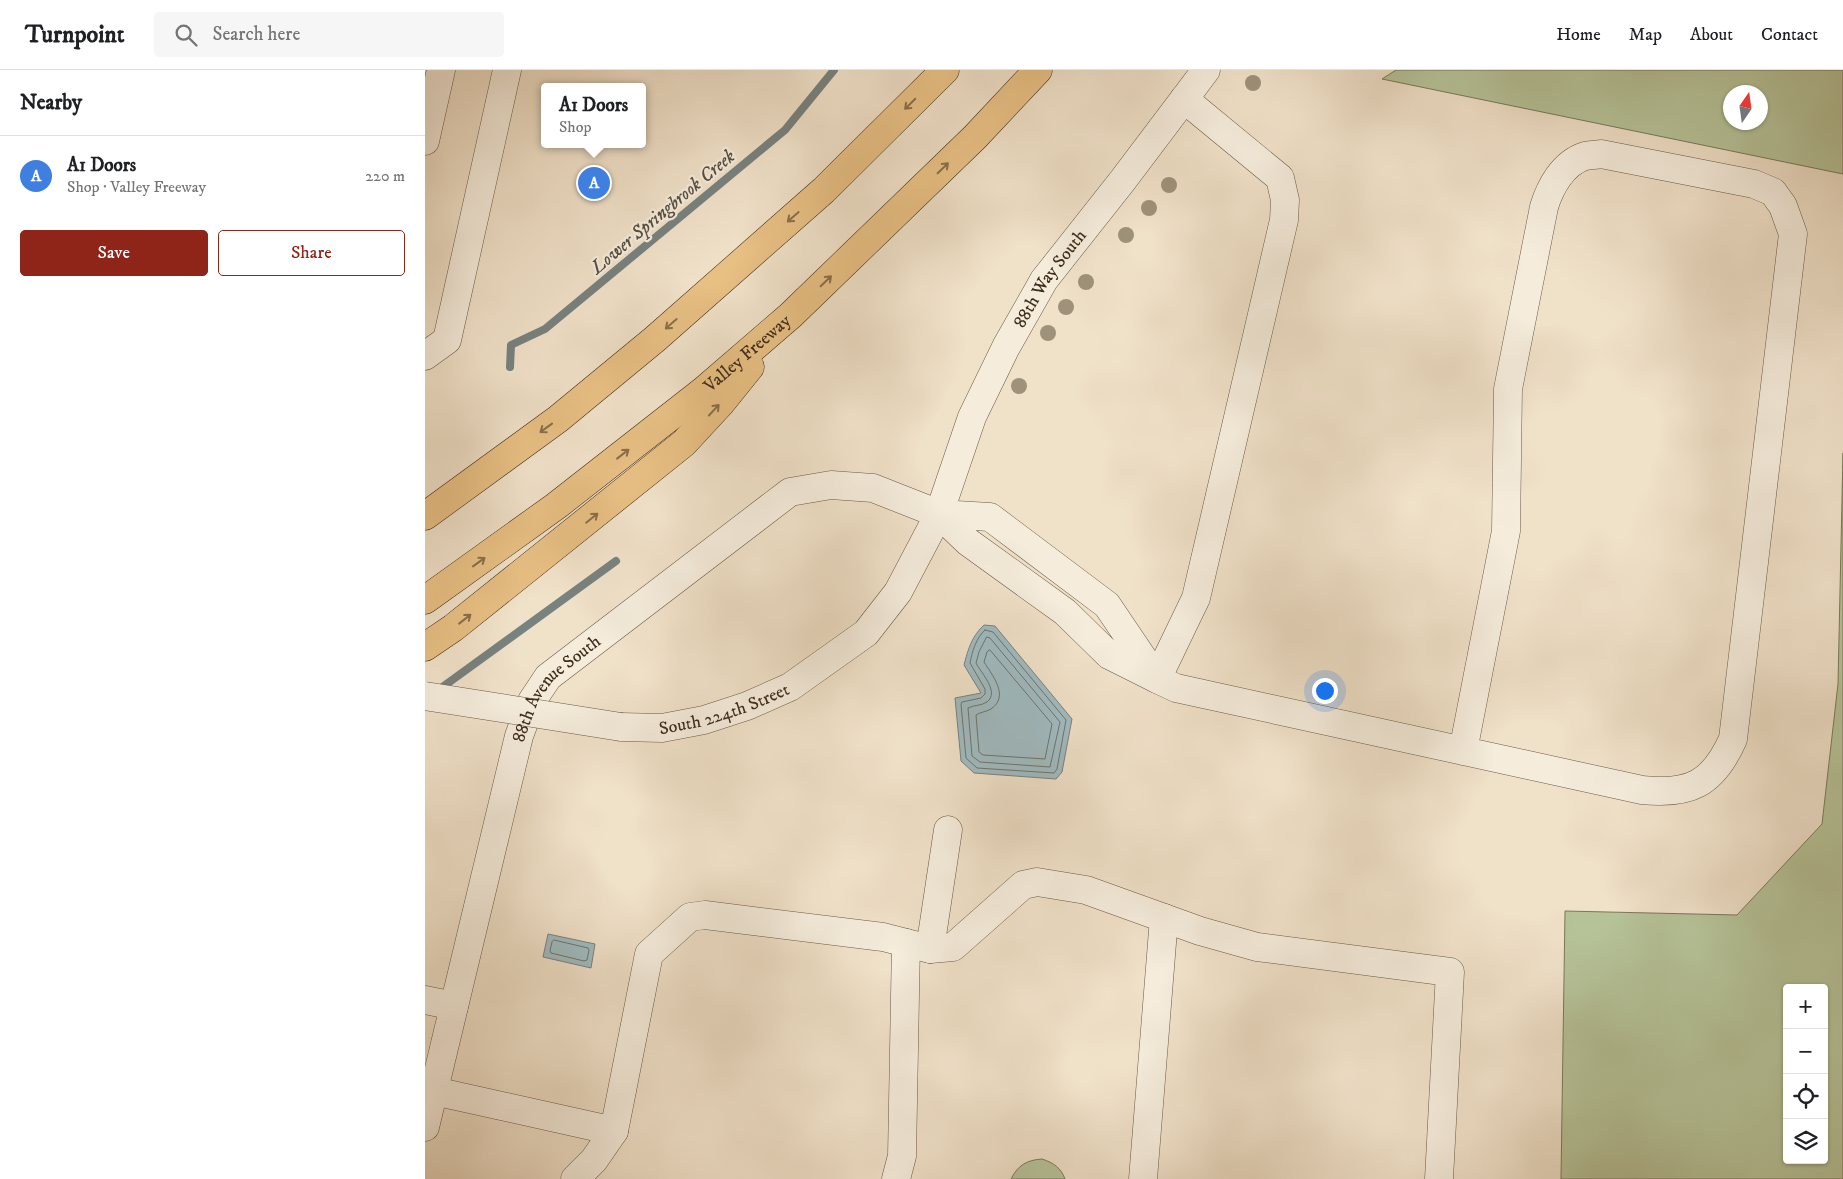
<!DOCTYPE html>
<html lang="en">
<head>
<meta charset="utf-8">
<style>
	body { margin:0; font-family:"IM FELL DW Pica",serif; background:#f6f6f6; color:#202124 }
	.controls { position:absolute; right:15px; bottom:15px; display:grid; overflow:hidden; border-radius:5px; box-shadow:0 1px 4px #0004 }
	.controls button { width:45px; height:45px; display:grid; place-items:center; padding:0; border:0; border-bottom:1px solid #e0e0e0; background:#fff; color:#202124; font:25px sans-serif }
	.compass { position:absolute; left:1298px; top:15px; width:45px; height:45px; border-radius:50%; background:#fff; box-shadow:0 1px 4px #0004; rotate:13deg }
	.you { position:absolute; left:899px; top:620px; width:18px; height:18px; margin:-12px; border:4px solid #fff; border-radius:50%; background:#1a73e8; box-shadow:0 0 0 8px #1a73e833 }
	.badge { display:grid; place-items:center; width:32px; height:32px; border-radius:50%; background:#8f2418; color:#fff; font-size:16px; font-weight:700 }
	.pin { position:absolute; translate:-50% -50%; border:2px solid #fff; box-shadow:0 1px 5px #0006 }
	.popup { position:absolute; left:116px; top:13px; width:105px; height:65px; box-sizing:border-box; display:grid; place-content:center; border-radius:5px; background:#fff; filter:drop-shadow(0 1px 4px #0005); font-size:16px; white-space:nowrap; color:#757577 }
	.popup b { font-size:19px; color:#202124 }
	.popup::after { content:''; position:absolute; left:50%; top:100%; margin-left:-10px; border:10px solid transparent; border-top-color:#fff }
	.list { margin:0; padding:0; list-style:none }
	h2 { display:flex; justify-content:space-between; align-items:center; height:65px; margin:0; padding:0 20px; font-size:21px }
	h2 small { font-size:16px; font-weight:400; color:#757577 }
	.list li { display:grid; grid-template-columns:32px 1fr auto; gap:15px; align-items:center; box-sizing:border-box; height:80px; padding:0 20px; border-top:1px solid #e0e0e0 }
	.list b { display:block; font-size:19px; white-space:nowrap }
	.list p { margin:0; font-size:16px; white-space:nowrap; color:#757577 }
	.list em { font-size:16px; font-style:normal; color:#757577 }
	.actions { display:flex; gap:10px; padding:15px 20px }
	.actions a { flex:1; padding:11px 0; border:1px solid #8f2418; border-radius:5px; text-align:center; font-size:18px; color:#8f2418 }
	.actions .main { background:#8f2418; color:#fff }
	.icon { flex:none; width:28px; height:28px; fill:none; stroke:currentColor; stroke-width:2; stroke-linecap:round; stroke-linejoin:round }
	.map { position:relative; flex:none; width:1418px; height:1109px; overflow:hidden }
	header { display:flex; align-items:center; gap:30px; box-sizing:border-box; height:70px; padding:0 25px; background:#fff; border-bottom:1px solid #e0e0e0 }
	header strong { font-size:24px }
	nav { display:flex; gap:28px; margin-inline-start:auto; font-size:18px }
	.search { width:350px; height:45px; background:#f6f6f6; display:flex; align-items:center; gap:12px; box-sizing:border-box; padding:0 18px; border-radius:5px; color:#757577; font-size:19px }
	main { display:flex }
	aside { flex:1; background:#fff }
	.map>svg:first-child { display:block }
	.green { fill:#b6c399; stroke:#7a785a; fill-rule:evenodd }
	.water { fill:#a0bbc1; stroke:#78827f }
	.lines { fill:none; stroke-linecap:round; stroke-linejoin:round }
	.shore { stroke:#6e746e; stroke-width:1 }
	.stream { stroke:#78827f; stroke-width:8 }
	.minor-casing { stroke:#6a5a46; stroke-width:29 }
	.highway-casing { stroke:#3d2d1b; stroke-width:29 }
	.minor { stroke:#f5ecdc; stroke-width:28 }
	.highway { stroke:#e8c084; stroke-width:28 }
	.minor-bridge-casing { stroke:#6a5a46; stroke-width:29; stroke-linecap:butt }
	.minor-bridge { stroke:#f5ecdc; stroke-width:28 }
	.tree { fill:#9e927a }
	.oneway { stroke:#8a6f4a }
	.labels { text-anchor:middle; stroke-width:4.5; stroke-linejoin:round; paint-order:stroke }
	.street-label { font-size:18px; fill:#3d2d1b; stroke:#f5ecdc }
	.water-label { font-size:19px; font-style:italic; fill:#565044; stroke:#f5ecdc }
</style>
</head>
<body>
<header>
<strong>Turnpoint</strong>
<div class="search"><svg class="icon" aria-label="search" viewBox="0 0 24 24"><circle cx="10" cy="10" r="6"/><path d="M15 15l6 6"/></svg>Search here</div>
<nav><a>Home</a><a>Map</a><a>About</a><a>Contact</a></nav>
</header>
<main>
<aside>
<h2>Nearby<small></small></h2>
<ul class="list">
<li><span class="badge" style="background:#3f7fe0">A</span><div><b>A1 Doors</b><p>Shop · Valley Freeway</p></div><em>220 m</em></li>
</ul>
<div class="actions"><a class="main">Save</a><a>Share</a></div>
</aside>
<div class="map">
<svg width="1418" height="1109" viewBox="0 0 1418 1109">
	<rect width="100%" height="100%" fill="#f0e1c9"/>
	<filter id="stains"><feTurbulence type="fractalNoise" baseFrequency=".004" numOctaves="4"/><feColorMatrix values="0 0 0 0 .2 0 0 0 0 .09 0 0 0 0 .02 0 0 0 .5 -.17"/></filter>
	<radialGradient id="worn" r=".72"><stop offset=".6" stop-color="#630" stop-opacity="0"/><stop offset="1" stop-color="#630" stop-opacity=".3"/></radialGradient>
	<path class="green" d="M 971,0 L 1418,0 L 1418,104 L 957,9 ZM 1306,22 L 1336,22 L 1336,52 L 1306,52 Z
		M 1418,383 L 1418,1109 L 1136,1109 L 1140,841 L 1312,845 L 1397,754 L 1413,614 ZM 1362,918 L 1399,918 L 1399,1090 L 1362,1090 Z
		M 617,1089 C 629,1093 636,1098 640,1109 L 586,1109 C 593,1095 602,1090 617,1089 Z"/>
	<path class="water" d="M 559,555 L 570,556 L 647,649 L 637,702 L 631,709 L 549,703 L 536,691 L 530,628 L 556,623 L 539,595 C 543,579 547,566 559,555 Z
		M 123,864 L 170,874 L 166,898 L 118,887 Z"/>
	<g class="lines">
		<path class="shore" d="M 560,560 L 568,562 L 641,650 L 632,699 L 629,703 L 552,698 L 541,688 L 536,634 L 537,632 L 556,628 L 560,624 L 560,619 L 545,593 C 547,582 551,568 560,560 Z
			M 562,567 L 565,568 L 635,652 L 625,697 L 555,692 L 547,686 L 543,638 C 548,635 556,636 562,632 C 575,622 556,603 551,593 L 554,582 Z
			M 565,580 L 627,654 L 620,689 L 558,685 L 554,682 L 551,645 C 555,642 561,642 566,639 C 585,626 567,605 559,592 L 562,582 Z
			M 129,870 L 163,878 L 164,880 L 162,890 L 159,891 L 126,883 L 125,881 L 127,872 Z"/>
		<path class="stream" d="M 85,297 L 86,275 L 120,259 L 360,60 L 409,0
			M 12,621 L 191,491"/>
		<g class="minor-casing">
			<g id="minor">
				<path d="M 759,29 L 855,108 L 860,130 L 859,150 L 771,528 L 732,609 L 751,618 L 1217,720 C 1265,725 1288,714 1308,669 L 1368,164 L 1358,136 L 1348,122 L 1329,114 L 1176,84 C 1171,85 1165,85 1160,86 C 1138,93 1125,117 1119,137 L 1083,319 L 1081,461 L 1038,681"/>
				<path d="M 0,71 L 16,0"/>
				<path d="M 0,286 L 22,270 L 82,0"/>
				<path d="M 514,444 L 565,447 L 682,535 L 732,609 L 684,585 L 640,542 L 543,472 Z"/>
				<path id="s1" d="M 196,657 L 237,658 L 279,650 L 322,636 L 365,617 L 441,563 L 473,522 L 514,444 L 547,347 L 581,277 L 619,210 L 698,110 L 781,0"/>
				<path d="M 505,879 L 523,760"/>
				<path d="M 0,930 L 29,936"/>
				<path d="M 9,1021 L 189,1061"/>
				<path id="s2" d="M 0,1057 L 94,666 L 107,631 L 123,607 L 365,422 L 406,415 L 448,418 L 514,444"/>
				<path d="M 150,1109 L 169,1090 L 189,1061 L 224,884 L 265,847 L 280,845 L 458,867 L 505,879 L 528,877 L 598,815 L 612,812 L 661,820 L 775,861 L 832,877 L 1025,902 L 1014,1109"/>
				<path d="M 471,1109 L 477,1086 L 481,873"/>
				<path d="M 718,1109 L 739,848"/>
			</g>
		</g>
		<g class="highway-casing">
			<g id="highway">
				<path d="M 0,446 L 133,349 L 230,269 L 399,120 L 520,0"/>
				<path id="s3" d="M 0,530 L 131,436 L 278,321 L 366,245 L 550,67 L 613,0"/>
				<path d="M 0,577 L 28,558 L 259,373 L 296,333 L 325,297"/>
			</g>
		</g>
		<use href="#minor" class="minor"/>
		<use href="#highway" class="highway"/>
		<g class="minor-bridge-casing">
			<path id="minor-bridge" d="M 0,626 L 196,657"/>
		</g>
		<use href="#minor-bridge" class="minor-bridge"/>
	</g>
	<g class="tree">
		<circle cx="828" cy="13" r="8"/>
		<circle cx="744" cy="115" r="8"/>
		<circle cx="724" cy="138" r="8"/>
		<circle cx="701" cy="165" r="8"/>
		<circle cx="661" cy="212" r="8"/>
		<circle cx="641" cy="237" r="8"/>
		<circle cx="623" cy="263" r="8"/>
		<circle cx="594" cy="316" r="8"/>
	</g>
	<defs><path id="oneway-shaft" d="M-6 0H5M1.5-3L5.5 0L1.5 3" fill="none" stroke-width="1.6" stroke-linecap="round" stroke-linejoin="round" transform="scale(1.25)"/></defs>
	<g class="oneway">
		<use href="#oneway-shaft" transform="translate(485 34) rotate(135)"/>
		<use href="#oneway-shaft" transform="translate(518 98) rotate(-44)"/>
		<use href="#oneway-shaft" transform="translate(368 147) rotate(139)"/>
		<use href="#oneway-shaft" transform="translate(401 211) rotate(-44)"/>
		<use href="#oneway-shaft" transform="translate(246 254) rotate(139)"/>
		<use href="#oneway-shaft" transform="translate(289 340) rotate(-47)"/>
		<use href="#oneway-shaft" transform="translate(121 358) rotate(144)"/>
		<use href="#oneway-shaft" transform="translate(198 384) rotate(-38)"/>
		<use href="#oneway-shaft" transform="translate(167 448) rotate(-39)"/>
		<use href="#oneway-shaft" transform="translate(54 492) rotate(-36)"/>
		<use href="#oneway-shaft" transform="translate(40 549) rotate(-38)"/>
	</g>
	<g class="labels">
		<g class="street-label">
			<text dy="6" stroke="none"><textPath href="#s1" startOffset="671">88th Way South</textPath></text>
			<text dy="6" stroke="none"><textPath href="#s3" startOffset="406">Valley Freeway</textPath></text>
			<text dy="6" stroke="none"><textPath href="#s2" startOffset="464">88th Avenue South</textPath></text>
			<text dy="6" stroke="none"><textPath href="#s1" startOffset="106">South 224th Street</textPath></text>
		</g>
		<g class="water-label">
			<text transform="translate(237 141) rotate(-40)" y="7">Lower Springbrook Creek</text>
		</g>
	</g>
	<rect width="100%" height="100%" filter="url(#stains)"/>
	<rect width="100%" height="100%" fill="url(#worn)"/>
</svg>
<div class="controls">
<button>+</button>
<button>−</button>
<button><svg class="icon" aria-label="locate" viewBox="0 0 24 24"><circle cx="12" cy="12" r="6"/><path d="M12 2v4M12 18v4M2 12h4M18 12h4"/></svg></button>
<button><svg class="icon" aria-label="layers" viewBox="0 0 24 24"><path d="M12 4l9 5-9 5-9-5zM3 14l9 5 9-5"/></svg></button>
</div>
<svg class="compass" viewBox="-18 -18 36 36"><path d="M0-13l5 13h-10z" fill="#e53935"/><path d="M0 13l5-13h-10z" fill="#757577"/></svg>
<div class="you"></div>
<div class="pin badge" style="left:169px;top:113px;background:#3f7fe0">A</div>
<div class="popup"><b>A1 Doors</b>Shop</div>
</div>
</main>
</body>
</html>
